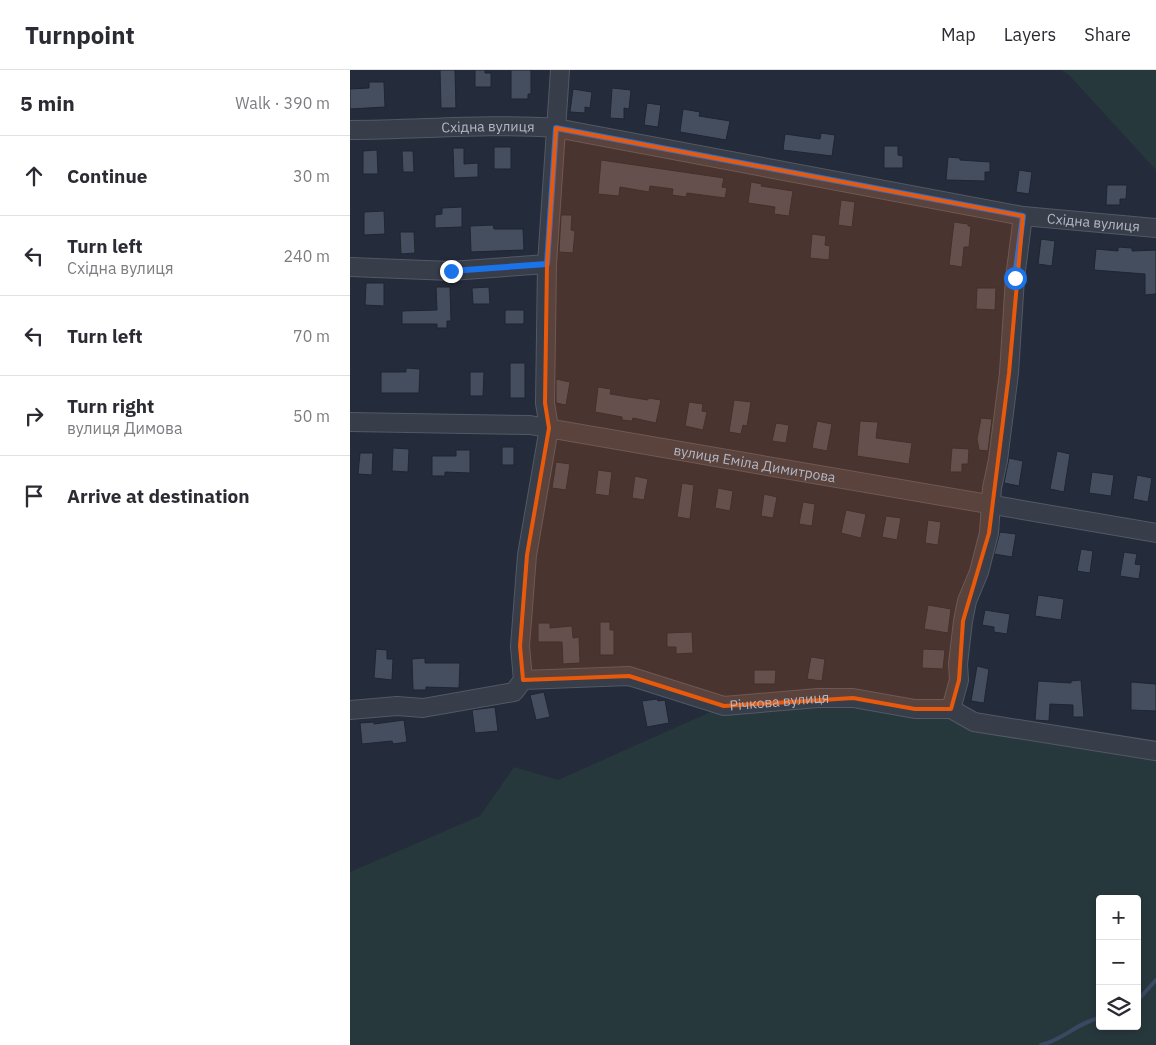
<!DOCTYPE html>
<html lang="en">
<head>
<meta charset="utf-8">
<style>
	body { margin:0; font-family:"IBM Plex Sans",sans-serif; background:#f2f2f3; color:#2b2b33 }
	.controls { position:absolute; right:15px; bottom:15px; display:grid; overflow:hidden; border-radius:5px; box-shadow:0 2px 8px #0003 }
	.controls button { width:45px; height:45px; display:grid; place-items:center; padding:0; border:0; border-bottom:1px solid #e1e1e2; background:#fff; color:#2b2b33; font:25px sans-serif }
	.stop { position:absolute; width:15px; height:15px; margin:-11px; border:4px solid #1a73e8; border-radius:50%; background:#fff }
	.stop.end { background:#1a73e8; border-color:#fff; box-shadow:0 1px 5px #0008 }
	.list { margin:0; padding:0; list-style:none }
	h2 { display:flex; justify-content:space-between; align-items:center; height:65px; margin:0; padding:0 20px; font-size:21px }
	h2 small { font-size:16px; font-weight:400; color:#7c7c81 }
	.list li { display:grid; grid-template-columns:32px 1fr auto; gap:15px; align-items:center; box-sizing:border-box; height:80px; padding:0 20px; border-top:1px solid #e1e1e2 }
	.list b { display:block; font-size:19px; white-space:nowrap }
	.list p { margin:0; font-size:16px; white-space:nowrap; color:#7c7c81 }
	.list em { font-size:16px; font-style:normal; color:#7c7c81 }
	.icon { flex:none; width:28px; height:28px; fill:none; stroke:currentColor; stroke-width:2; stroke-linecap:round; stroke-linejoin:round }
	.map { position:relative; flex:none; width:806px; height:975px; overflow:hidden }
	header { display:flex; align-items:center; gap:30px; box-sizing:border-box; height:70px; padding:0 25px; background:#fff; border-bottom:1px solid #e1e1e2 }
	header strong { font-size:24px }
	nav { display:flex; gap:28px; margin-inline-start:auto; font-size:18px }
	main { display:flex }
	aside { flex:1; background:#fff }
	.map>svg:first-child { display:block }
	.green { fill:#27383c; fill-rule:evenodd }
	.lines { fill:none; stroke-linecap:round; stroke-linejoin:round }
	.stream { stroke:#3a4862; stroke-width:4 }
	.building { fill:#454e5e; stroke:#1f2531 }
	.minor-casing { stroke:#535865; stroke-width:20 }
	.minor { stroke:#383d4a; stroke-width:18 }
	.route { stroke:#1a73e8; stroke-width:6 }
	.marked { fill:#e8590c; fill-opacity:0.2; stroke:#e8590c; stroke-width:4; stroke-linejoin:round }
	.labels { text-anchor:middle; stroke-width:4; stroke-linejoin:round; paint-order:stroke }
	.street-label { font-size:14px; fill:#b3b8c6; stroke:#1d232f }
</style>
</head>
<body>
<header>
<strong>Turnpoint</strong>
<nav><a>Map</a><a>Layers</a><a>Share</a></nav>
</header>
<main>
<aside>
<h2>5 min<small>Walk · 390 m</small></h2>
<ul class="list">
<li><svg class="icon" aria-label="ahead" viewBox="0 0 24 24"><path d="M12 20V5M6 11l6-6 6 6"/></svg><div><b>Continue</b></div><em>30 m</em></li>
<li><svg class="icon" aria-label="left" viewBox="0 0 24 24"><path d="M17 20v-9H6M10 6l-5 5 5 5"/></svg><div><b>Turn left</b><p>Східна вулиця</p></div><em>240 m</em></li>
<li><svg class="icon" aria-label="left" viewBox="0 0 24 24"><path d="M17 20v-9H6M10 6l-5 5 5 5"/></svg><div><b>Turn left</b></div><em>70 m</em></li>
<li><svg class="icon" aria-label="right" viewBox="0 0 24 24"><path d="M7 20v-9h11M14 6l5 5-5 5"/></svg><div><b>Turn right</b><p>вулиця Димова</p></div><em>50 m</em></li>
<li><svg class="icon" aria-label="arrive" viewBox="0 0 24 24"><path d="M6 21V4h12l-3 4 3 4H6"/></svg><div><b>Arrive at destination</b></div></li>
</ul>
</aside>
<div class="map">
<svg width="806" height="975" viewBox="0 0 806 975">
	<rect width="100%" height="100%" fill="#242b3a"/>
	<path class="green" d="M 711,0 L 806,0 L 806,100 L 719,5 Z
		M 469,631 L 579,644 L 806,684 L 806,975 L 0,975 L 0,802 L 130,746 L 164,697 L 208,710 L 374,636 ZM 750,829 L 787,829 L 787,956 L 750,956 Z"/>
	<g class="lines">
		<path class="stream" d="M 787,931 L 806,910
			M 691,975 C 713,970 728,952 750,948"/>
	</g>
	<path class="building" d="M 90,0 L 105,0 L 106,38 L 91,38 Z
		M 125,0 L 135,0 L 135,3 L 141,3 L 141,17 L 125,17 Z
		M 161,0 L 181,0 L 181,24 L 178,24 L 178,29 L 161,29 Z
		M 19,12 L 34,12 L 35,37 L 0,39 L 0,19 L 19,18 Z
		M 262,18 L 281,20 L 279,39 L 274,38 L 274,49 L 260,48 Z
		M 223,19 L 242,22 L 240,38 L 235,37 L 235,43 L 220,42 Z
		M 297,33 L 311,35 L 308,57 L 294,55 Z
		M 333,39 L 350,42 L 349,46 L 380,51 L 376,70 L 330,62 Z
		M 471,63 L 485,65 L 482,86 L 433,80 L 435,64 L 470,69 Z
		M 534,76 L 548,76 L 548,85 L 553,86 L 553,98 L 534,98 Z
		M 144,77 L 161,77 L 161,99 L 144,99 Z
		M 103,78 L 114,78 L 114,94 L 128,93 L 128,107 L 104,108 Z
		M 27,80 L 28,104 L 13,104 L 13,81 Z
		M 52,81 L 63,81 L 64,102 L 53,102 Z
		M 598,87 L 610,88 L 610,90 L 640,92 L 640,102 L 635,102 L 635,111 L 596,110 Z
		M 251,90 L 374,108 L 372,117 L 377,118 L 375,128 L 337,123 L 336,127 L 322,125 L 323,119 L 300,116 L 299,122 L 270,117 L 269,126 L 248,124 Z
		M 669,100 L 682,102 L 679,124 L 666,122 Z
		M 401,112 L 412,114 L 411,116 L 443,121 L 439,146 L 424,144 L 425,137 L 398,133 Z
		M 757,115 L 777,115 L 776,129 L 770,129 L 770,135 L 756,135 Z
		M 491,130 L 505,132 L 502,157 L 488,155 Z
		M 112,137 L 112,157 L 85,158 L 85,145 L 92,144 L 92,138 Z
		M 34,141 L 35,164 L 14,165 L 14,142 Z
		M 211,145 L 222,145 L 221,160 L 225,161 L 223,183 L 209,182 Z
		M 604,152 L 618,154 L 618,156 L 621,156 L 619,177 L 614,177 L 612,197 L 599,195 Z
		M 143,155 L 144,159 L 173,159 L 174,180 L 121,182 L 120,156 Z
		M 50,162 L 64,162 L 65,183 L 51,184 Z
		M 462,164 L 476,166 L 475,175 L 480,176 L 479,190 L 460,188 Z
		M 691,169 L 705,171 L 702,196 L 688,194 Z
		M 768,177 L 782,178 L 782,181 L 806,180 L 806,224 L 795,225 L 795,204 L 744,200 L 746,179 L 768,181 Z
		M 16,213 L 34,213 L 34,236 L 15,235 Z
		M 86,217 L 100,217 L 101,251 L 97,251 L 97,258 L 87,258 L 87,254 L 52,254 L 52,241 L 87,240 Z
		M 139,217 L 140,234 L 123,234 L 122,218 Z
		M 627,218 L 646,218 L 645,240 L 626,239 Z
		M 155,240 L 174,240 L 174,254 L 155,254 Z
		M 160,293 L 175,293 L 175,328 L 160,328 Z
		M 56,298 L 70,299 L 69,323 L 31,323 L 31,302 L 56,302 Z
		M 120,302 L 134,302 L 133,326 L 120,326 Z
		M 206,309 L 220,312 L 216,335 L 206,333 Z
		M 248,317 L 261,319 L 260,324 L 298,330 L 298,328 L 311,330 L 306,353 L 283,348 L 282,351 L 272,350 L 272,347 L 245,342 Z
		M 384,330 L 401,332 L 397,356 L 393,355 L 391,364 L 379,362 Z
		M 339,332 L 353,334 L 352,341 L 357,342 L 353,360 L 335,356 Z
		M 631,348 L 642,349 L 638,381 L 629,380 L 627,369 Z
		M 467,351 L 482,354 L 477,381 L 462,378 Z
		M 510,351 L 528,352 L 526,368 L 562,373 L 559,394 L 507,386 Z
		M 426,353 L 439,355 L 436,373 L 422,371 Z
		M 152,377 L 164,377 L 164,395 L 152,395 Z
		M 43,378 L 59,379 L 58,402 L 42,401 Z
		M 602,378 L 619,379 L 618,394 L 612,394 L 612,402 L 600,402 Z
		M 106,380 L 120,380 L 120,403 L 95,402 L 95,406 L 82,406 L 82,386 L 106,386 Z
		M 707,381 L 720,384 L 714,422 L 700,419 Z
		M 10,383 L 23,383 L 22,405 L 8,404 Z
		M 659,388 L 673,391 L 669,416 L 654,413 Z
		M 206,392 L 220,394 L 216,420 L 202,418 Z
		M 248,400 L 262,402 L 259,426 L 245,424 Z
		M 742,402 L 764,405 L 761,426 L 739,423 Z
		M 787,405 L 802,408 L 798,432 L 783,429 Z
		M 285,406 L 298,409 L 294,430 L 282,428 Z
		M 332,413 L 344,415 L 340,449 L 327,447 Z
		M 368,418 L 383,421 L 380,441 L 365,438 Z
		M 414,424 L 427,427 L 423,448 L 411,446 Z
		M 453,432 L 465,434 L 462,456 L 449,454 Z
		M 496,440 L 516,444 L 511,468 L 491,463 Z
		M 536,446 L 551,448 L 547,470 L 532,467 Z
		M 578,450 L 591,452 L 588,475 L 575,473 Z
		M 650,462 L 666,464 L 662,487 L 644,484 Z
		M 731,479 L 743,481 L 740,503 L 727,501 Z
		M 774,482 L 787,484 L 785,494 L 791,495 L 789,509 L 770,506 Z
		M 688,525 L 714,529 L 711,550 L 685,546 Z
		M 578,535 L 601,539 L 598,563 L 574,559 Z
		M 635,540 L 660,544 L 657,564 L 644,562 L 644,557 L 632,555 Z
		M 250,552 L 260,552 L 260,560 L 264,560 L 264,585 L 250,585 Z
		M 188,553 L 200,553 L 200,558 L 222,556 L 223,568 L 229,567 L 230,593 L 213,594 L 212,572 L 188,572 Z
		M 342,562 L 343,583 L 326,584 L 326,577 L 317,577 L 317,563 Z
		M 26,579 L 37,580 L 37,589 L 43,589 L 42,610 L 24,608 Z
		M 573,579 L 595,580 L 593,599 L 572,598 Z
		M 461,587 L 475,589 L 472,611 L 457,609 Z
		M 75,588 L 75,593 L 110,593 L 109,618 L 76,617 L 76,620 L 63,620 L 62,589 Z
		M 627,596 L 639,599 L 634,633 L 621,631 Z
		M 404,600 L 426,600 L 425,614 L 404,614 Z
		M 731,610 L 734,647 L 723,647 L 723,635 L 700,634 L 699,651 L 685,650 L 688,611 L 721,613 L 721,611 Z
		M 781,612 L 806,614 L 806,641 L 781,640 Z
		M 194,622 L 200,647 L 186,650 L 180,625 Z
		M 307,629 L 308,631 L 315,630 L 319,653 L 297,657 L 292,631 Z
		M 145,637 L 148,661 L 125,663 L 122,640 Z
		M 54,650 L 57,672 L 43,674 L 42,671 L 12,674 L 10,653 L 24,652 L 24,654 Z"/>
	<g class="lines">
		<g class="minor-casing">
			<g id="minor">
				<path id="s1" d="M 0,60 C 69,60 138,53 206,58 L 673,146 L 806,158"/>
				<path d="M 0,197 L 101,201 L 197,194"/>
				<path id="s2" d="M 0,352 L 180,355 L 806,463"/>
				<path d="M 173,610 L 170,576 L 177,485 L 199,358 L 195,333 L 197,194 L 210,0"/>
				<path d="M 601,639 L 609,610 L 608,594 L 613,551 L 617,531 L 629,502 L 639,463 L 642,418 L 648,390 L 659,303 L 665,208 L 673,146"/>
				<path id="s3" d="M 0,640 L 47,636 L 73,638 L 164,622 L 173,610 L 279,606 L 374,636 L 468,628 L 503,628 L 565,639 L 601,639 L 624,652 L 806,681"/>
			</g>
		</g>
		<use href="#minor" class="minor"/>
	</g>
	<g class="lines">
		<path class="route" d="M 101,201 L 197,194 L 206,58 L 673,146 L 665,208"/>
	</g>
	<path class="marked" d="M 206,58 L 673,146 L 659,303 L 639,463 L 613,551 L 609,610 L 601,639 L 565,639 L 503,628 L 374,636 L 279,606 L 173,610 L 170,576 L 177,485 L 199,358 L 195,333 L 197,194 Z"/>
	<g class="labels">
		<g class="street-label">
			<text dy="5" stroke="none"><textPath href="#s1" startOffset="138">Східна вулиця</textPath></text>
			<text dy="5" stroke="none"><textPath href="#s1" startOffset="752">Східна вулиця</textPath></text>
			<text dy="5" stroke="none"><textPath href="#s2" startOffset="408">вулиця Еміла Димитрова</textPath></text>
			<text dy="5" stroke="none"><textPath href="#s3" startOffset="442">Річкова вулиця</textPath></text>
		</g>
	</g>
</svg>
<div class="controls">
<button>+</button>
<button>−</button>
<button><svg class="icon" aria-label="layers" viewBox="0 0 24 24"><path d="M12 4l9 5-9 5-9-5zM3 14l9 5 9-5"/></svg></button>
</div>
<div class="stop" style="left:665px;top:208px"></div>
<div class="stop end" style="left:101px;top:201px"></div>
</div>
</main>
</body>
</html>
